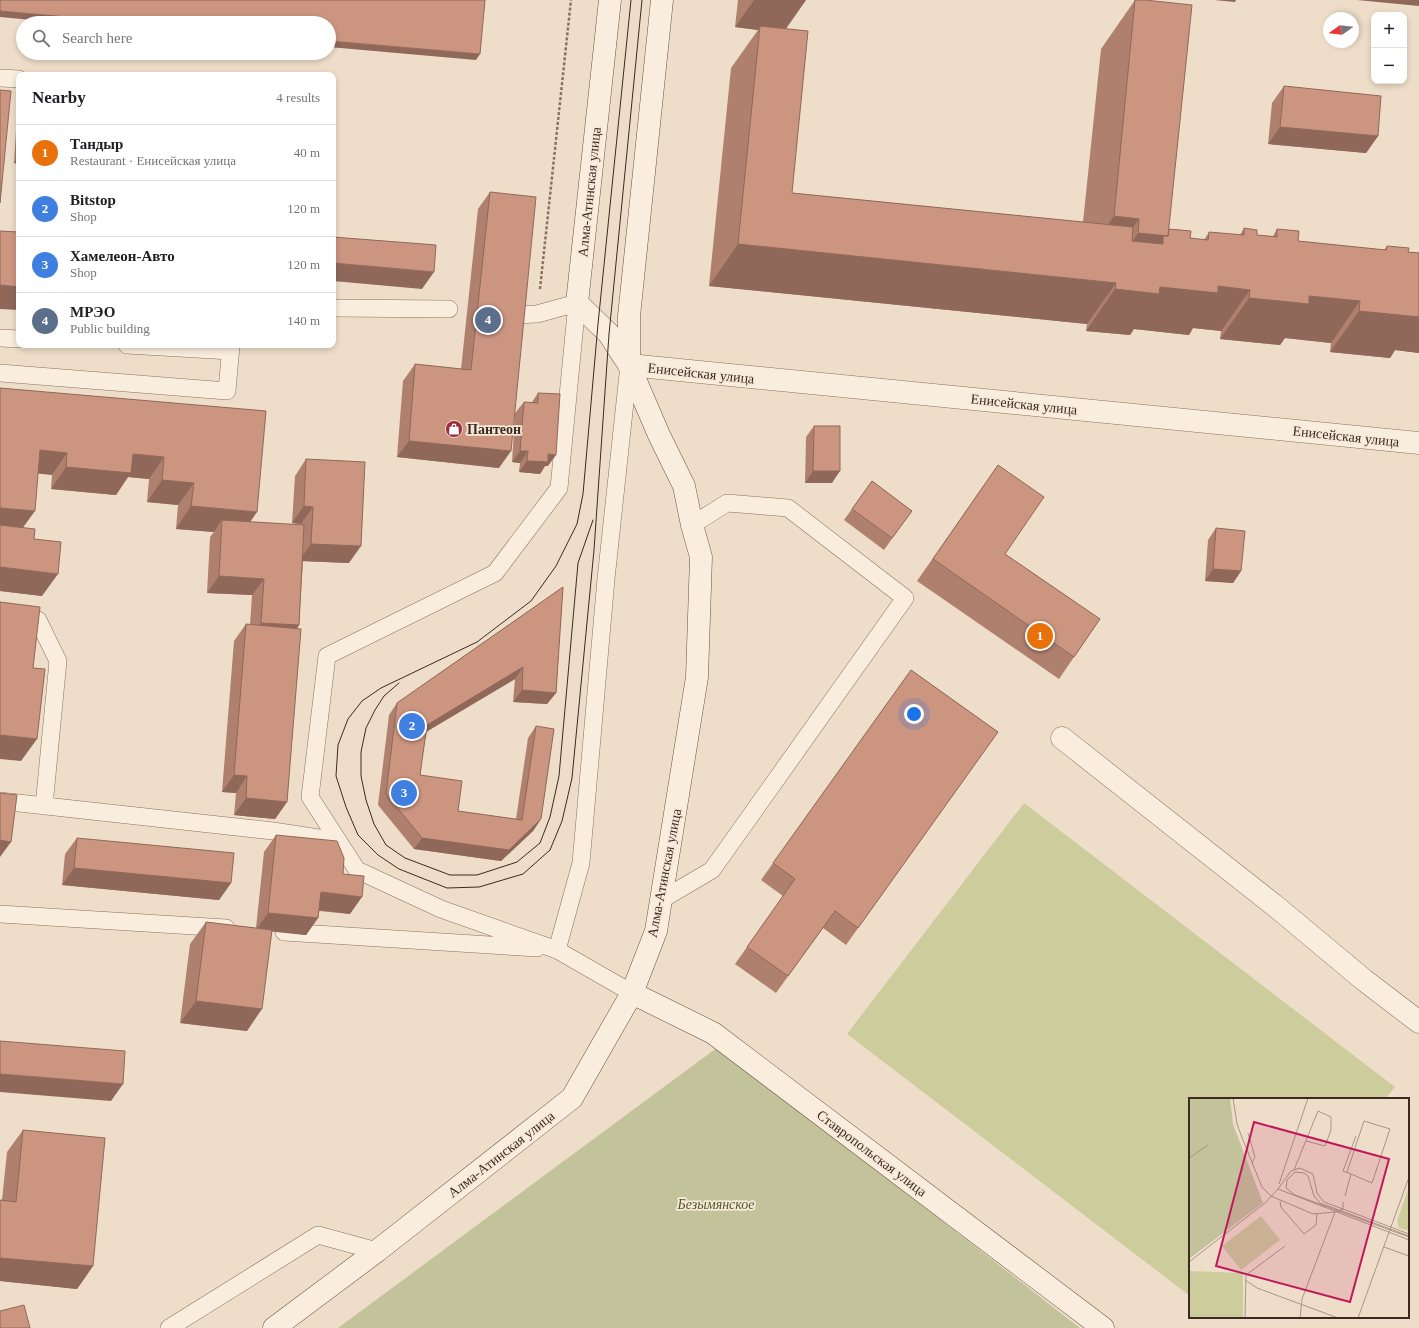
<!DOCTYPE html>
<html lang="en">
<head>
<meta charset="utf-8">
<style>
	body { margin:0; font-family:"Times New Roman",serif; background:#f2f2f2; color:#202124 }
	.controls { position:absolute; right:12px; top:12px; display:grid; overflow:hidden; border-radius:8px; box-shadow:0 2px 6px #0003 }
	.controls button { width:36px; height:36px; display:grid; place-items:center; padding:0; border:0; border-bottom:1px solid #e0e0e0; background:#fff; color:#202124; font:20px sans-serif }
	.compass { position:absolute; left:1323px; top:12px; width:36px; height:36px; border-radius:50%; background:#fff; box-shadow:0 2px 6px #0003; rotate:255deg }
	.you { position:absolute; left:914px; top:714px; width:14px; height:14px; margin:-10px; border:3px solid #fff; border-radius:50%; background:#1a73e8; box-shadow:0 0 0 6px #1a73e833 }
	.badge { display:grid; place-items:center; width:26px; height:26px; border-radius:50%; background:#db2777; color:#fff; font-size:13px; font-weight:700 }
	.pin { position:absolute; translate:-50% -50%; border:2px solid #fff; box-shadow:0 1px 4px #0006 }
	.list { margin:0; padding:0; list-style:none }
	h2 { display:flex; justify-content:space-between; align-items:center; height:52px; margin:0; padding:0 16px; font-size:17px }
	h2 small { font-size:13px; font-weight:400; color:#757577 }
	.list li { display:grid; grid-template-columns:26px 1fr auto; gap:12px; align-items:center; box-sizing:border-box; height:56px; padding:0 16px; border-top:1px solid #e0e0e0 }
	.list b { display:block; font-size:15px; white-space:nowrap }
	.list p { margin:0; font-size:13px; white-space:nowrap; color:#757577 }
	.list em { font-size:13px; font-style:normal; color:#757577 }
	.icon { flex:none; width:22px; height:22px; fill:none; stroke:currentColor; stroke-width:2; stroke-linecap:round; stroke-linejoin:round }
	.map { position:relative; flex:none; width:1419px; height:1328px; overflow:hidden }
	.search { position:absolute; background:#fff; box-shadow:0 2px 6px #0003; left:16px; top:16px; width:320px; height:44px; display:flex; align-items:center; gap:10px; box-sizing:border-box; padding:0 14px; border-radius:22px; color:#757577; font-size:15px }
	.panel { position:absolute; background:#fff; box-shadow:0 2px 6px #0003; left:16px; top:72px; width:320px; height:276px; border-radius:8px }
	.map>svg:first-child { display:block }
	.green { fill:#cdcc9d }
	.cemetery { fill:#c2c29b }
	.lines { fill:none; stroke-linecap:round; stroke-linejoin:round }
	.lane-casing { stroke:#8b705e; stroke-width:18 }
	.street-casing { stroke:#8b705e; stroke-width:23 }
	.secondary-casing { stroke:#6d5141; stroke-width:23 }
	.path { stroke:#8b705e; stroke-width:2.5; stroke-dasharray:3 2; stroke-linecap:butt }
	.lane { stroke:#f9eddd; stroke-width:17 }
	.street { stroke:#f9eddd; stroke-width:22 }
	.secondary { stroke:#f9eddd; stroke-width:22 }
	.tram { stroke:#3c2a21; stroke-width:1 }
	.wall { fill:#af806e }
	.shaded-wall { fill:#8f685a }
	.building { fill:#cc9580; stroke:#8f685a }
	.labels { text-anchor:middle; stroke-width:3.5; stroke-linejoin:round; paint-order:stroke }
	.street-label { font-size:14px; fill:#3c2a21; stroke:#f6e9d9 }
	.poi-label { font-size:14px; font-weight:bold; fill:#3c2a21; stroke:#f6e9d9; text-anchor:start }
	.park-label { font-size:14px; font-style:italic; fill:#525828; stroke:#f6e9d9 }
	.inset-road { fill:none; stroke:#a79686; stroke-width:1 }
	.view { fill:#c2185b; fill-opacity:0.15; stroke:#c2185b; stroke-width:2 }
	.inset-edge { fill:none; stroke:#3c2a21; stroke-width:2 }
</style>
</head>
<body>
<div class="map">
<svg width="1419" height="1328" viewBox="0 0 1419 1328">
	<rect width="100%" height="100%" fill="#eedec9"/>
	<path class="green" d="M 1024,803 L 1395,1087 L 1385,1099 L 1190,1099 L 1190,1296 L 847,1034 Z"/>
	<path class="cemetery" d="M 718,1047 L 1080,1328 L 338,1328 Z"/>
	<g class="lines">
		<g class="lane-casing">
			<path id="lane" d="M 0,78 L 19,79
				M 333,308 L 449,309
				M 513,315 L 537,314 L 577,303 L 559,488 L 495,573 L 327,656 L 310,797 L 357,870 L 441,909 L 557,950
				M 0,338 L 19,339
				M 127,345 L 231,351
				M 629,365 L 606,579 L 581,863 L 557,950 L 632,993
				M 0,373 L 227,391 L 231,345
				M 0,617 L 38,620 L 58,661 L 44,806
				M 0,801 L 273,831 L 338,841
				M 661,900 L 712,870 L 905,598 L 788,508 L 727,503 L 692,525
				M 0,914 L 226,928
				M 284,932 L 537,948
				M 169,1328 L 318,1235 L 377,1251"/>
		</g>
		<g class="street-casing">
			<path id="street" d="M 629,365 L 1419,443
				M 1062,738 L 1279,909 L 1364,980 L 1419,1022"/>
		</g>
		<g class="secondary-casing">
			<path id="secondary" d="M 629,365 L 629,316 L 662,0
				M 632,993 L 713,1033 L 1103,1328
				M 274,1328 L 377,1251 L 572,1098 L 632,993 L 656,931 L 697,677 L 701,557 L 692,525 L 684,486 L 659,435 L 629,365 L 609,334 L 577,303 L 610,0"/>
		</g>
		<path class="path" d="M 540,289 L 571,0"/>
		<use href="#lane" class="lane"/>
		<use href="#street" class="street"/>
		<use href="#secondary" class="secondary"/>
		<path class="tram" d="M 631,0 L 598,324 L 583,494 L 577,524 L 556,566 L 531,601 L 477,642 L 381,688 L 362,701 L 348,719 L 338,745 L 336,776 L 346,807 L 358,835 L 378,855 L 399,869 L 447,888 L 479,887 L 523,874 L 550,850 L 562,821 L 572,778 L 594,550 L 609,334 L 642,0
			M 399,683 L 384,696 L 375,710 L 366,728 L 361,752 L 361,776 L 366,800 L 374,824 L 386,845 L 405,858 L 450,875 L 477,875 L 517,862 L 540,843 L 550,817 L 559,776 L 578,563 L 593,520"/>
	</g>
	<path class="wall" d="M 738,0 L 806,0 L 786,29 L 792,193 L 1083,222 L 1101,49 L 1135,0 L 1145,0 L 1169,229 L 1190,238 L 1204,240 L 1209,232 L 1240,235 L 1244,228 L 1257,235 L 1273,236 L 1277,229 L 1298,241 L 1384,250 L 1387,246 L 1408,252 L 1419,253 L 1419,353 L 1395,350 L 1390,358 L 1330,352 L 1331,343 L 1285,338 L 1280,345 L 1220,339 L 1221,331 L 1193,328 L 1189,335 L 1134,329 L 1130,335 L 1086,331 L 1087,324 L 709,286 L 731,68 L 758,30 L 735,27 Z
		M 1284,86 L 1378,136 L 1366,153 L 1268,144 L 1272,103 Z
		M 19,111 L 19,164 L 14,163 L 17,114 Z
		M 490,192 L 499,468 L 397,457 L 403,381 L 415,364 L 461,369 L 478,209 Z
		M 0,388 L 266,411 L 250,522 L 301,525 L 301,524 L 292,523 L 295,476 L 306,459 L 349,563 L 303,561 L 299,625 L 297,629 L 287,802 L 275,819 L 234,815 L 236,793 L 222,792 L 234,641 L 246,624 L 250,625 L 252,595 L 207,593 L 210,537 L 214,532 L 176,529 L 178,505 L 147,502 L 149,479 L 128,477 L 116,495 L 51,489 L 52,475 L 38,473 L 23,527 L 34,539 L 42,596 L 0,591 Z
		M 538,393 L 548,466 L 545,466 L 540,474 L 519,472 L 520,463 L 512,462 L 515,413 L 524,402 L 532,402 Z
		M 814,426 L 832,483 L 805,483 L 806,437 Z
		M 998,465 L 1005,554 L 1100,619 L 1059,679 L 917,581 Z
		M 872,481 L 912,511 L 884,550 L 844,520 Z
		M 1216,528 L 1241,571 L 1233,583 L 1205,581 L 1208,540 Z
		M 563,587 L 556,693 L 547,704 L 513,702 L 515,679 L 426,732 L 420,775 L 458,811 L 516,819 L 528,738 L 536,726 L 541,819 L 533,831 L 501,861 L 414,849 L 378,805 L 389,715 L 397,703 Z
		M 911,670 L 998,732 L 846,945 L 823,928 L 776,993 L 735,964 L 783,896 L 761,880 Z
		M 276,835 L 343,874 L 350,914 L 319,911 L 318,918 L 306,935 L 272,931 L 247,1031 L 180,1023 L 190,944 L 206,922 L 256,928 L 264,852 Z
		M 77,838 L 231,883 L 219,900 L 62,885 L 65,854 Z
		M 23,1130 L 93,1266 L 77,1289 L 0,1281 L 0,1200 L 2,1200 L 7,1152 Z"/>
	<path class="shaded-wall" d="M 754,0 L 806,0 L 783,32 L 760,26 L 758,30 L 735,27 Z
		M 1214,0 L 1236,0 L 1235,2 Z
		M 1357,0 L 1419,0 L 1419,6 Z
		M 0,11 L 133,23 L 65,23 L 0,17 Z
		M 329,41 L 480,54 L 476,60 L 329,47 Z
		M 1280,127 L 1378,136 L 1366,153 L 1268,144 Z
		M 19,156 L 19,164 L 14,163 Z
		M 1114,216 L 1139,219 L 1104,269 L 1079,266 Z
		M 1138,233 L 1168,236 L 1134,286 L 1116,283 L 1087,324 L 709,286 L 738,244 L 1104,282 Z
		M 333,263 L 434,272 L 422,289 L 333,281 Z
		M 0,285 L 19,287 L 19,310 L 0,309 Z
		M 1218,286 L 1250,290 L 1221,331 L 1193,328 L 1189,335 L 1134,329 L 1130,335 L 1086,331 L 1115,289 L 1160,287 Z
		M 1309,296 L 1360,301 L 1331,343 L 1285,338 L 1280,345 L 1220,339 L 1249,298 Z
		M 1419,309 L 1419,353 L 1395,350 L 1390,358 L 1330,352 L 1359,311 Z
		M 409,441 L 511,451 L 499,468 L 397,457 Z
		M 40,450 L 67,453 L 52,475 L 24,472 Z
		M 520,451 L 528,451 L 520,463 L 512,462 Z
		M 133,454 L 164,457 L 149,479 L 128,477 L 116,495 L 51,489 L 66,467 Z
		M 548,454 L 556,455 L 548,466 L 545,466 L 540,474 L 519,472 L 527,461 Z
		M 813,471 L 840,471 L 832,483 L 805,483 Z
		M 162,480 L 194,483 L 178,505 L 147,502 Z
		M 191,506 L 257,512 L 241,535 L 222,520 L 214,532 L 176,529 Z
		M 304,506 L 313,507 L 301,524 L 292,523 Z
		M 0,508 L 35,511 L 19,533 L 0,532 Z
		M 311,544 L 361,546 L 349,563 L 299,561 Z
		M 0,567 L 58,574 L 42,596 L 0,591 Z
		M 1213,569 L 1241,571 L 1233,583 L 1205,581 Z
		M 219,576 L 264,579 L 252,595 L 207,593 Z
		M 261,623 L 299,625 L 287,642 L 249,640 Z
		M 523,667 L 515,679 L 419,736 L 427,725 Z
		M 522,690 L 556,693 L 547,704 L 513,702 Z
		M 0,735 L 37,739 L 21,761 L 0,759 Z
		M 234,775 L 247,776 L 236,793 L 222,792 Z
		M 246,798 L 287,802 L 275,819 L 234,815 Z
		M 541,819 L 533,831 L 501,861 L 414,849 L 422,838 Z
		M 0,840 L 11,842 L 0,857 Z
		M 74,868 L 231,883 L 219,900 L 62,885 Z
		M 321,892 L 362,897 L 350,914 L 309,909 Z
		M 268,913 L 318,918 L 306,935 L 256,930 Z
		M 196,1001 L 262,1009 L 247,1031 L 180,1023 Z
		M 0,1074 L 123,1084 L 111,1101 L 0,1092 Z
		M 0,1258 L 93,1266 L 77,1289 L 0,1281 Z"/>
	<path class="building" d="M 0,0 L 485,0 L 480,54 L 329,41 L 329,23 L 133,23 L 0,11 Z
		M 1135,0 L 1145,0 L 1192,5 L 1168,236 L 1138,233 L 1139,219 L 1114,216 Z
		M 760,26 L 808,31 L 792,193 L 1133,227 L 1132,241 L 1163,244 L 1163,236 L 1168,236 L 1169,229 L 1191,231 L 1190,238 L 1208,240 L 1209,232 L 1244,235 L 1244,228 L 1257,230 L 1257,235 L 1277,237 L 1277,229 L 1299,231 L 1298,241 L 1386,250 L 1387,246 L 1409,248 L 1408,252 L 1419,253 L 1419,317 L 1359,311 L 1360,301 L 1309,296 L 1309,304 L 1249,298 L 1250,290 L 1218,286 L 1218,293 L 1160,287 L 1159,294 L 1115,289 L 1116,283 L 738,244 Z
		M 1284,86 L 1381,96 L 1378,136 L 1280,127 Z
		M 0,90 L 11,91 L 0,203 Z
		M 490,192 L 536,197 L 511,451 L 409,441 L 415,364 L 471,370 Z
		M 0,231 L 19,232 L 19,287 L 0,285 Z
		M 333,237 L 436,245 L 434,272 L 333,263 Z
		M 0,388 L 266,411 L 257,512 L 191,506 L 194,483 L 162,480 L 164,457 L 133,454 L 131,473 L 66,467 L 67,453 L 40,450 L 35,511 L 0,508 Z
		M 538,393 L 560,394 L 556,455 L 548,454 L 548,462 L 527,461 L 528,451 L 520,451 L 524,402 L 538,403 Z
		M 814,426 L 840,426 L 840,471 L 813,471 Z
		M 306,459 L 365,462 L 361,546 L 311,544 L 313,507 L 304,506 Z
		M 998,465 L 1044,497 L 1005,554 L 1100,619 L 1074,657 L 933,559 Z
		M 872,481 L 912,511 L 892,538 L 852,509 Z
		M 222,520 L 304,525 L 299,625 L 261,623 L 264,579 L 219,576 Z
		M 0,525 L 35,529 L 34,539 L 61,542 L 58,574 L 0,567 Z
		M 1216,528 L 1245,531 L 1241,571 L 1213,569 Z
		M 563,587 L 556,693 L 522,690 L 523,667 L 427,725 L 420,775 L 462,781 L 458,811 L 522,820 L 536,726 L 554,729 L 541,819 L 509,850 L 422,838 L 386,794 L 397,703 Z
		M 0,602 L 40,607 L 33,668 L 45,669 L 37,739 L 0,735 Z
		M 246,624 L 301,629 L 287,802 L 246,798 L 247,776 L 234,775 Z
		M 911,670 L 998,732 L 858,928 L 835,911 L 788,976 L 747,947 L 795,879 L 773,863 Z
		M 0,793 L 17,795 L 11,842 L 0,840 Z
		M 276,835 L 337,841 L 344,858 L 343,874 L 364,876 L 362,897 L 321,892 L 318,918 L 268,913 Z
		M 77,838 L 234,853 L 231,883 L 74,868 Z
		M 206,922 L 272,930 L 262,1009 L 196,1001 Z
		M 0,1041 L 125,1051 L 123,1084 L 0,1074 Z
		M 23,1130 L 105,1138 L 93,1266 L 0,1258 L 0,1200 L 16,1202 Z
		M 24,1305 L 30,1328 L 0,1328 L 0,1311 Z"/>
	<defs>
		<g id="shop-disc" transform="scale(0.9)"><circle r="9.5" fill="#992e3e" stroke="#f6e9d9"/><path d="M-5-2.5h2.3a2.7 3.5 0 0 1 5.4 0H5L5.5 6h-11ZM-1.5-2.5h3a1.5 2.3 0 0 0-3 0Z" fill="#fff"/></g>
	</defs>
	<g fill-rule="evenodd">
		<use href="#shop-disc" x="454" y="429"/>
	</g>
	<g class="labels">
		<g class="street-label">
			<text transform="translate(589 192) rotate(-84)" y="5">Алма-Атинская улица</text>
			<text transform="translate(701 373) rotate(6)" y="5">Енисейская улица</text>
			<text transform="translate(1024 404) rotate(6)" y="5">Енисейская улица</text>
			<text transform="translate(1346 436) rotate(6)" y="5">Енисейская улица</text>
			<text transform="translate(664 873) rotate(-79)" y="5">Алма-Атинская улица</text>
			<text transform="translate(872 1153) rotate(37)" y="5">Ставропольская улица</text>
			<text transform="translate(501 1154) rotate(-38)" y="5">Алма-Атинская улица</text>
		</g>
		<g class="poi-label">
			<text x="467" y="434">Пантеон</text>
		</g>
		<g class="park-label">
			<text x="716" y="1209">Безымянское</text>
		</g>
	</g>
	<g transform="translate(1189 1098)">
		<rect width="220" height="220" fill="#eedec9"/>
		<path d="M 220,89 L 220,133 L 210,130 L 208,123 ZM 72,118 L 91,142 L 52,172 L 33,148 ZM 0,173 L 54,175 L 54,220 L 0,220 Z" fill="#cdcc9d"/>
		<path d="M 0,0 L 41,0 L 44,26 L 74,105 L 0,161 Z" fill="#c2c29b"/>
		<path class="inset-road" d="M 44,0 L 48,26 L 54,42 L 73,89 L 82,98 L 124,116 L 146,114 L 154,111 L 220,136M 59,35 L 66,59 L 63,65M 0,60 L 19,47M 105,72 L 129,13 L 142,19 L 142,32 L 136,48 L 117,43M 158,74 L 175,23 L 201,31 L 183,85 L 162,76M 90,86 L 119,0M 89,91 L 102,73 L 111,70 L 124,76 L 128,95 L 135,104 L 154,111 L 154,104M 156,98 L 162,76 L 154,73 L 167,38M 91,103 L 92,109 L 115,136 L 127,127 L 128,116M 220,138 L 131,105 L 125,98 L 119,78 L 115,75 L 106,74 L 98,82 L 97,90 L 106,97 L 220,139M 195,149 L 220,158M 0,164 L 76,105 L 89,91 L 220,142M 56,182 L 68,190 L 149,220M 56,220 L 57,177 L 96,148M 111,220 L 113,201 L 146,114M 169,220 L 220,79"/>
		<path class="view" d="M 65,24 L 200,61 L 161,204 L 27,168 Z"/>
		<rect width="220" height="220" class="inset-edge"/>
	</g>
</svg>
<div class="controls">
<button>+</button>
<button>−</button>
</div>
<svg class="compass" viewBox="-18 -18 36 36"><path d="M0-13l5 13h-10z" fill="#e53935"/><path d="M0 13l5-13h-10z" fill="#757577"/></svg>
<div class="you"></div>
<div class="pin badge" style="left:1040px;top:636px;background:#e8710a">1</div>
<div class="pin badge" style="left:412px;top:726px;background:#3f7fe0">2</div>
<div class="pin badge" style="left:404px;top:793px;background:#3f7fe0">3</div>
<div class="pin badge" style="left:488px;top:320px;background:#5c6f8a">4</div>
<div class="search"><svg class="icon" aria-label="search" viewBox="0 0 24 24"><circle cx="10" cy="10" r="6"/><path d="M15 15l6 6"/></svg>Search here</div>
<section class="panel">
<h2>Nearby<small>4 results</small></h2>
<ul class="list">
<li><span class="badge" style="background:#e8710a">1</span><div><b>Тандыр</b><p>Restaurant · Енисейская улица</p></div><em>40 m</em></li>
<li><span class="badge" style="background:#3f7fe0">2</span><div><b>Bitstop</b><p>Shop</p></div><em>120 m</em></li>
<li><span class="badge" style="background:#3f7fe0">3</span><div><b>Хамелеон-Авто</b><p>Shop</p></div><em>120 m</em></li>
<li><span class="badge" style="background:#5c6f8a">4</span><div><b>МРЭО</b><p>Public building</p></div><em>140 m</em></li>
</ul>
</section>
</div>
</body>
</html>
